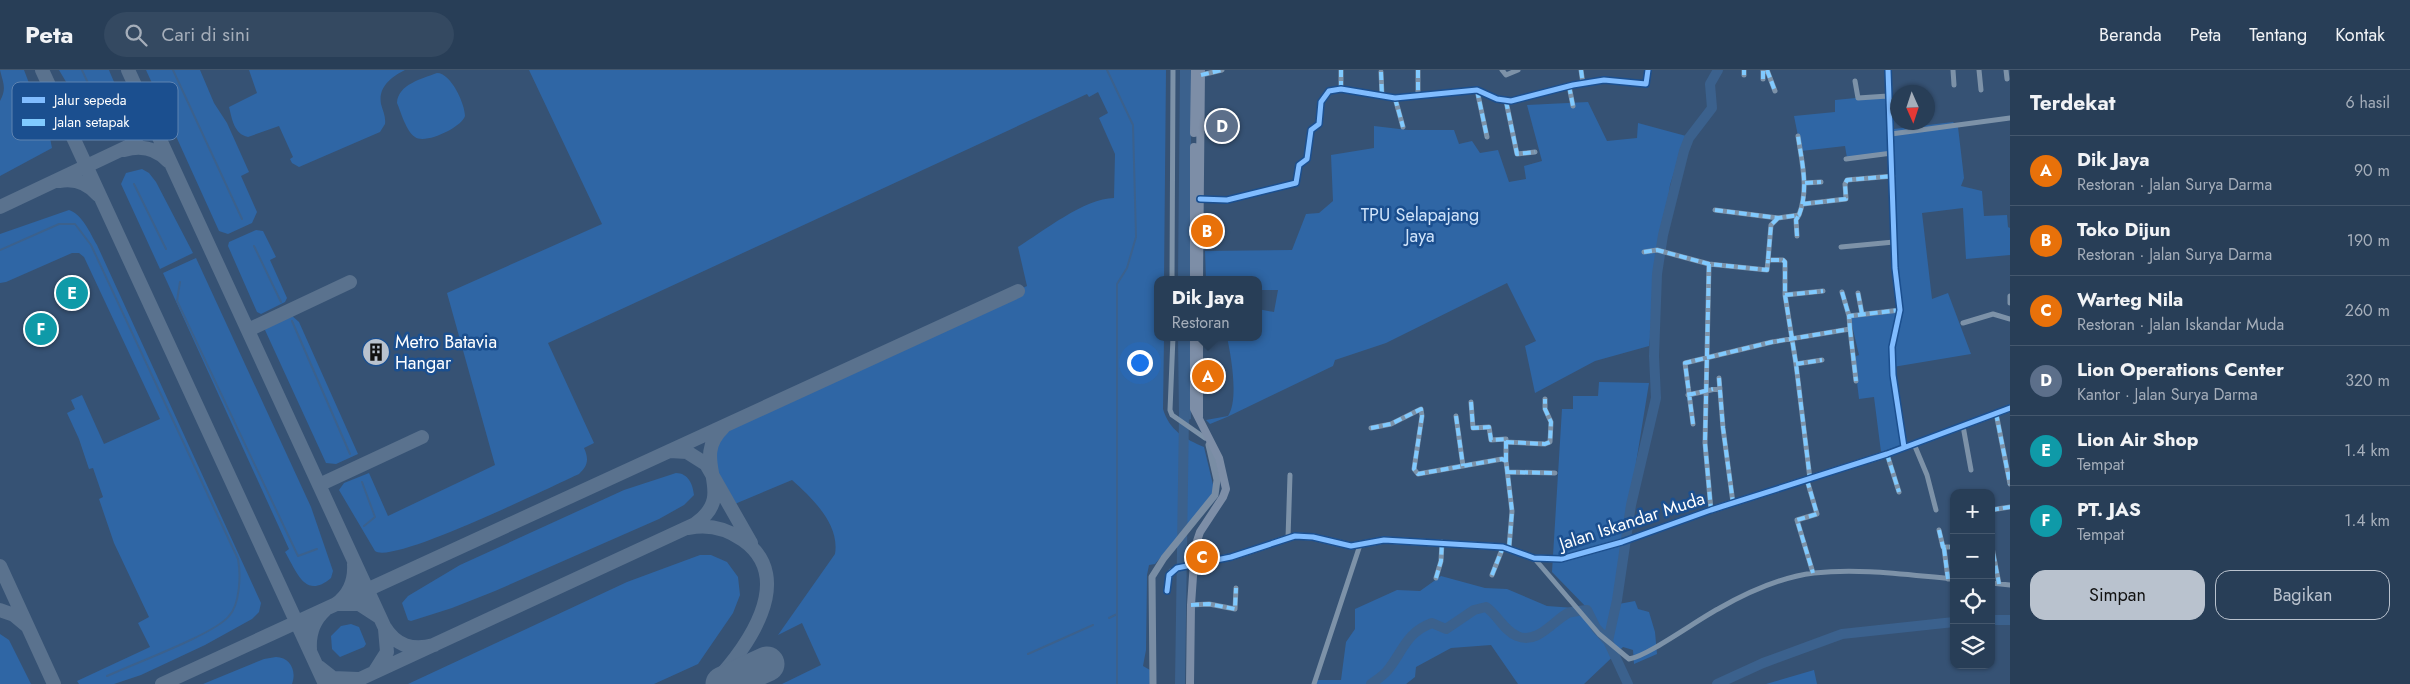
<!DOCTYPE html>
<html lang="id">
<head>
<meta charset="utf-8">
<style>
	body { margin:0; font-family:Jost,sans-serif; background:#344961; color:#f1f3f6 }
	.controls { position:absolute; right:15px; bottom:15px; display:grid; overflow:hidden; border-radius:10px; box-shadow:0 1px 4px #0004 }
	.controls button { width:45px; height:45px; display:grid; place-items:center; padding:0; border:0; border-bottom:1px solid #44576d; background:#283e57; color:#f1f3f6; font:25px sans-serif }
	.compass { position:absolute; left:1890px; top:15px; width:45px; height:45px; border-radius:50%; background:#283e57; box-shadow:0 1px 4px #0004; rotate:177deg }
	.you { position:absolute; left:1139px; top:292px; width:18px; height:18px; margin:-12px; border:4px solid #fff; border-radius:50%; background:#1a73e8; box-shadow:0 0 0 8px #1a73e833 }
	.badge { display:grid; place-items:center; width:32px; height:32px; border-radius:50%; background:#b9c2ce; color:#fff; font-size:16px; font-weight:700 }
	.pin { position:absolute; translate:-50% -50%; border:2px solid #fff; box-shadow:0 1px 5px #0006 }
	.popup { position:absolute; left:1154px; top:206px; width:108px; height:65px; box-sizing:border-box; display:grid; place-content:center; border-radius:10px; background:#283e57; filter:drop-shadow(0 1px 4px #0005); font-size:16px; white-space:nowrap; color:#a5aeba }
	.popup b { font-size:19px; color:#f1f3f6 }
	.popup::after { content:''; position:absolute; left:50%; top:100%; margin-left:-10px; border:10px solid transparent; border-top-color:#283e57 }
	.list { margin:0; padding:0; list-style:none }
	h2 { display:flex; justify-content:space-between; align-items:center; height:65px; margin:0; padding:0 20px; font-size:21px }
	h2 small { font-size:16px; font-weight:400; color:#a5aeba }
	.list li { display:grid; grid-template-columns:32px 1fr auto; gap:15px; align-items:center; box-sizing:border-box; height:70px; padding:0 20px; border-top:1px solid #44576d }
	.list b { display:block; font-size:19px; white-space:nowrap }
	.list p { margin:0; font-size:16px; white-space:nowrap; color:#a5aeba }
	.list em { font-size:16px; font-style:normal; color:#a5aeba }
	.actions { display:flex; gap:10px; padding:15px 20px }
	.actions a { flex:1; padding:11px 0; border:1px solid #b9c2ce; border-radius:15px; text-align:center; font-size:18px; color:#b9c2ce }
	.actions .main { background:#b9c2ce; color:#111 }
	.icon { flex:none; width:28px; height:28px; fill:none; stroke:currentColor; stroke-width:2; stroke-linecap:round; stroke-linejoin:round }
	.map { position:relative; flex:none; width:2010px; height:614px; overflow:hidden }
	header { display:flex; align-items:center; gap:30px; box-sizing:border-box; height:70px; padding:0 25px; background:#283e57; border-bottom:1px solid #44576d }
	header strong { font-size:24px }
	nav { display:flex; gap:28px; margin-inline-start:auto; font-size:18px }
	.search { width:350px; height:45px; background:#344961; display:flex; align-items:center; gap:12px; box-sizing:border-box; padding:0 18px; border-radius:28px; color:#a5aeba; font-size:19px }
	main { display:flex }
	aside { flex:1; background:#283e57 }
	.map>svg:first-child { display:block }
	.green { fill:#2f66a5 }
	.water { fill:#3b618d }
	.lines { fill:none; stroke-linecap:round; stroke-linejoin:round }
	.stream { stroke:#3b618d; stroke-width:2 }
	.river { stroke:#3b618d; stroke-width:10 }
	.taxiway { stroke:#5a728e; stroke-width:14 }
	.runway { stroke:#5a728e; stroke-width:35 }
	.street { stroke:#7d92a8; stroke-width:5 }
	.secondary { stroke:#798da4; stroke-width:7 }
	.primary { stroke:#7d8ea7; stroke-width:8 }
	.quiet { stroke:#80caff; stroke-width:4; stroke-dasharray:8 4; stroke-linecap:butt }
	.cycleway-casing { stroke:#1b4f8f; stroke-width:8 }
	.cycleway { stroke:#80bcff; stroke-width:5 }
	.labels { text-anchor:middle; stroke-width:5; stroke-linejoin:round; paint-order:stroke }
	.park-label { font-size:18px; fill:#cfe3fa; stroke:#1b4f8f }
	.poi-label { font-size:18px; fill:#fff; stroke:#1b4f8f; text-anchor:start }
	.street-label { font-size:18px; fill:#fff; stroke:#1b4f8f }
	.key { fill:#1b4f8f; stroke:#5f84b1; stroke-width:1 }
	.key-label { font-size:14px; fill:#fff }
</style>
</head>
<body>
<header>
<strong>Peta</strong>
<div class="search"><svg class="icon" aria-label="search" viewBox="0 0 24 24"><circle cx="10" cy="10" r="6"/><path d="M15 15l6 6"/></svg>Cari di sini</div>
<nav><a>Beranda</a><a>Peta</a><a>Tentang</a><a>Kontak</a></nav>
</header>
<main>
<div class="map">
<svg width="2010" height="614" viewBox="0 0 2010 614">
	<rect width="100%" height="100%" fill="#365274"/>
	<path class="green" d="M 0,0 L 24,0 L 50,68 L 52,78 L 0,106 L 0,31 C 7,18 3,13 0,0 Z
		M 59,0 L 109,0 C 116,18 137,55 107,63 L 94,59 Z
		M 146,0 L 200,0 L 214,33 L 227,53 L 249,102 L 241,106 L 257,142 L 252,153 L 228,164 L 219,161 Z
		M 249,0 L 405,0 C 391,7 378,17 381,34 C 383,41 386,47 385,54 L 380,62 L 299,97 L 292,93 L 290,89 L 293,87 L 279,56 L 248,67 C 234,64 232,49 229,37 L 257,23 Z
		M 529,0 L 1166,0 L 1164,210 L 1158,210 L 1158,267 L 1164,267 L 1163,339 C 1169,360 1185,369 1204,377 L 1215,423 L 1155,494 L 1149,495 L 1147,505 L 1146,580 L 1143,596 L 1150,600 L 1150,614 L 782,614 L 821,595 L 802,553 L 778,565 L 835,484 C 840,454 812,428 792,410 L 730,436 C 714,407 693,378 729,353 L 1027,216 L 1018,177 C 1042,162 1085,128 1114,128 L 1115,84 L 1099,48 L 1108,43 L 1098,22 L 1089,27 L 1087,24 L 548,273 L 594,373 L 584,378 C 589,389 588,396 579,404 C 552,416 393,495 375,481 L 339,420 L 344,413 L 369,403 L 388,446 L 495,395 L 447,223 L 602,154 Z
		M 437,3 C 451,3 465,34 465,46 C 462,57 425,75 415,67 C 406,61 401,42 397,33 C 398,14 422,9 437,3 Z
		M 1887,25 L 1893,32 L 1894,59 L 1953,52 L 1958,57 L 1964,108 L 1961,116 L 1982,121 L 1984,146 L 2007,145 L 2008,157 L 2010,158 L 2010,185 L 1966,189 L 1963,138 L 1922,143 L 1932,229 L 1948,223 L 1971,284 L 1893,297 L 1904,374 L 1881,382 L 1874,327 L 1859,329 L 1854,287 L 1859,285 L 1850,247 L 1897,240 L 1892,191 L 1889,84 L 1847,88 L 1845,76 L 1801,81 L 1794,46 L 1835,42 L 1835,30 Z
		M 1588,32 L 1607,71 L 1637,68 L 1638,53 L 1686,66 L 1670,115 L 1649,276 L 1595,291 L 1535,323 L 1525,276 L 1536,271 L 1507,213 L 1386,273 L 1335,290 L 1333,296 L 1227,347 L 1210,354 L 1206,350 L 1228,346 C 1239,330 1231,286 1227,267 L 1258,267 L 1258,239 L 1274,242 L 1278,220 L 1258,220 L 1258,210 L 1206,210 L 1205,181 L 1292,180 L 1306,144 L 1319,143 L 1333,131 L 1331,85 L 1374,78 L 1374,56 L 1408,60 L 1454,60 L 1459,74 L 1472,71 L 1480,83 L 1498,80 L 1509,112 L 1526,109 L 1524,96 L 1542,91 L 1527,35 Z
		M 142,99 L 149,103 L 156,112 L 193,183 L 160,199 L 121,114 L 126,103 Z
		M 69,140 C 82,144 90,163 97,175 L 261,533 L 259,542 L 252,549 L 205,575 L 141,605 L 114,614 L 79,614 L 77,611 L 150,577 L 138,553 L 149,547 L 114,473 L 99,429 L 103,427 L 93,398 L 89,399 L 79,369 L 67,343 L 75,339 L 71,330 L 82,325 L 104,374 L 160,349 L 84,187 L 79,183 L 72,183 L 6,212 L 0,213 L 0,164 Z
		M 256,160 L 263,161 L 276,187 L 270,190 L 287,228 L 285,232 L 261,244 L 257,242 L 228,176 L 229,172 Z
		M 196,188 L 311,437 L 333,501 L 331,508 C 305,530 297,502 285,482 L 289,479 L 163,203 Z
		M 291,245 L 299,252 L 358,384 L 336,394 L 326,393 L 265,260 L 268,255 Z
		M 1599,312 L 1649,313 L 1613,535 L 1635,531 L 1638,539 L 1649,542 L 1655,562 L 1657,584 L 1634,594 L 1633,580 L 1623,577 L 1584,614 L 1518,614 L 1491,575 L 1451,578 L 1416,597 L 1415,607 L 1406,614 L 1316,614 L 1316,610 L 1341,610 L 1346,572 L 1355,559 L 1355,539 L 1397,520 L 1420,521 L 1441,506 L 1485,518 L 1507,519 L 1547,536 L 1588,539 L 1552,502 L 1562,339 L 1573,339 L 1573,326 L 1598,326 Z
		M 676,403 C 688,403 693,414 694,425 L 684,435 L 659,449 L 495,521 L 452,538 L 411,551 L 408,550 L 402,533 L 408,526 L 460,495 L 624,420 Z
		M 700,485 L 711,485 L 727,492 L 738,507 L 740,525 L 733,543 L 698,594 L 654,614 L 408,614 L 627,512 Z
		M 351,554 L 359,557 L 366,574 L 364,577 L 340,587 L 332,579 L 331,566 L 341,556 Z
		M 0,564 L 9,570 L 31,614 L 0,614 Z
		M 276,587 C 290,587 297,601 292,614 L 203,614 L 264,589 Z
		M 1814,600 L 1817,614 L 1766,614 Z"/>
	<path class="water" d="M 1180,0 L 1191,0 L 1191,210 L 1178,210 Z
		M 1178,267 L 1191,267 L 1191,349 L 1185,351 L 1179,346 Z"/>
	<g class="lines">
		<path class="stream" d="M 82,0 L 104,48
			M 173,0 L 242,149
			M 1107,0 L 1133,55 L 1136,167 L 1127,198 L 1117,214 L 1117,614
			M 134,114 L 166,179
			M 254,176 L 281,232
			M 0,180 L 59,154 L 75,154 L 91,175 L 238,489 C 241,505 240,534 229,546 C 215,564 133,594 107,606
			M 180,212 L 177,231 L 298,486 L 317,479
			M 292,251 L 350,384
			M 362,412 L 375,447 L 364,456
			M 1109,548 L 1117,544
			M 1028,584 L 1093,555"/>
		<path class="river" d="M 1991,550 L 2010,550
			M 1608,571 L 1617,530 L 1631,435 L 1656,328 L 1654,286 L 1657,204 L 1663,165 L 1684,81 L 1689,68 L 1712,38 L 1710,14 L 1718,0
			M 1180,614 L 1184,345
			M 1371,614 C 1376,610 1383,606 1387,601 C 1403,582 1405,563 1432,553 L 1446,559 L 1474,540 L 1486,537 C 1497,544 1504,561 1517,566 C 1537,575 1553,551 1568,543 C 1574,541 1581,541 1587,540 L 1596,558 L 1608,571 L 1628,614
			M 1717,614 L 1763,593 L 1842,564 L 1954,552"/>
		<path class="taxiway" d="M 42,0 L 325,614
			M 128,0 L 384,556 C 396,576 413,581 434,575
			M 124,80 C 141,75 156,78 168,91
			M 59,111 C 75,108 88,113 98,125
			M 0,137 L 129,76 L 142,61 L 144,37
			M 248,260 L 350,212
			M 670,381 L 687,382 L 706,394 L 751,473
			M 319,415 L 422,367
			M 689,458 C 708,454 727,459 743,470 C 798,509 746,579 713,614
			M 354,494 C 355,511 350,524 336,534 L 359,534 L 379,547
			M 0,496 L 54,614
			M 0,540 L 14,545 L 26,555
			M 310,579 C 309,564 313,551 325,540
			M 319,597 L 333,608 L 358,609
			M 375,601 L 387,582 L 385,559
			M 162,614 L 1018,221
			M 349,614 L 695,454 C 740,423 688,391 723,358"/>
		<path class="runway" d="M 723,614 L 767,594"/>
		<path class="street" d="M 1418,0 L 1418,26
			M 1502,0 L 1506,5 L 1518,0
			M 1581,0 L 1583,14
			M 1767,0 L 1775,21
			M 1888,0 L 1895,198 L 1900,240 L 1892,277 L 1893,305 L 1904,377
			M 1953,0 L 1954,15
			M 1979,0 L 1981,20
			M 2006,0 L 2007,9
			M 1381,2 L 1382,26
			M 1201,5 L 1222,0
			M 1744,5 L 1744,0
			M 1763,9 L 1763,0
			M 1855,11 L 1858,28 L 1888,26
			M 1569,16 L 1573,36
			M 1341,19 L 1341,0
			M 1477,20 L 1487,67
			M 1395,28 L 1403,57
			M 1506,31 L 1517,84 L 1535,82
			M 1891,64 L 2010,48
			M 1846,89 L 1892,83
			M 1805,113 L 1821,112
			M 1200,129 L 1227,130 L 1296,113 L 1299,95 L 1307,89 L 1311,60 L 1319,54 L 1321,32 L 1329,21 L 1341,19 L 1395,28 L 1477,20 L 1497,29 L 1511,31 L 1573,15 L 1604,10 L 1646,14 L 1648,0
			M 1803,134 L 1846,129 L 1845,114 L 1847,110 L 1893,106
			M 1715,140 L 1778,148 L 1799,145 C 1809,119 1802,93 1798,66
			M 1778,148 L 1771,155 L 1768,190 L 1783,190 L 1785,192 L 1785,225 L 1796,294 L 1810,409
			M 1797,166 L 1796,150 L 1799,145
			M 1841,177 L 1894,172
			M 1644,182 L 1657,180 L 1709,194 L 1767,200 L 1768,190
			M 1709,194 L 1705,373 L 1711,440
			M 1172,210 L 1173,0
			M 1842,222 L 1849,246
			M 1858,223 L 1862,244
			M 1785,225 L 1823,221
			M 2010,226 L 2010,233
			M 1963,253 L 1993,244 L 2010,249
			M 1850,259 L 1856,311
			M 1173,267 L 1170,340 L 1172,345 L 1205,368
			M 1796,294 L 1822,290
			M 1719,308 L 1723,358 L 1733,433
			M 1688,325 L 1720,318
			M 1471,332 L 1473,358 L 1489,357 L 1491,370 L 1506,369 L 1506,391
			M 1996,343 L 2010,414
			M 1456,346 L 1463,396
			M 1693,354 L 1685,293 L 1772,272 L 1850,259 L 1849,246 L 1900,240
			M 1963,356 L 1971,400
			M 1371,358 L 1391,354 L 1421,339 L 1422,346 L 1414,399 L 1418,404 L 1502,389 L 1506,391 L 1512,441 L 1509,478
			M 1506,372 L 1545,374 L 1550,372 L 1551,352 L 1545,339 L 1545,329
			M 1914,374 L 1927,405 L 1936,440
			M 1887,384 L 1899,422
			M 1508,402 L 1555,403
			M 1807,410 L 1817,444 L 1797,450 L 1813,503
			M 1991,440 L 2010,437
			M 1939,460 L 1943,477 L 1954,477
			M 1288,468 L 1290,405
			M 1991,472 L 1999,514
			M 1944,478 L 1948,509
			M 1534,488 L 1599,564 L 1629,589 C 1648,586 1697,550 1718,539 C 1746,523 1781,507 1814,503 C 1861,498 1907,505 1954,509
			M 1492,505 L 1503,477
			M 1436,508 L 1441,491 L 1442,472
			M 1991,513 L 2010,515
			M 1167,521 L 1171,501 L 1193,494
			M 1191,535 L 1209,534 L 1235,539 L 1236,518
			M 1314,614 L 1360,475"/>
		<path class="secondary" d="M 1193,494 L 1231,487 L 1295,466 L 1313,467 L 1351,476 L 1384,470 L 1503,477 L 1534,488 L 1561,489 L 1622,472 L 1711,440 L 1887,384 L 2010,338
			M 1153,614 L 1152,507 L 1164,488 L 1215,425 L 1217,410 L 1209,375"/>
		<path class="primary" d="M 1194,63 L 1195,0
			M 1194,210 L 1194,77
			M 1199,210 L 1201,0
			M 1199,347 L 1199,267
			M 1190,614 L 1191,535 L 1195,477 L 1200,462 L 1223,427 L 1226,419 L 1219,388 L 1194,339 L 1194,267"/>
		<path class="quiet" d="M 1418,0 L 1418,26
			M 1581,0 L 1583,14
			M 1767,0 L 1775,21
			M 1381,2 L 1382,26
			M 1201,5 L 1222,0
			M 1744,5 L 1744,0
			M 1763,9 L 1763,0
			M 1569,16 L 1573,36
			M 1341,19 L 1341,0
			M 1477,20 L 1487,67
			M 1395,28 L 1403,57
			M 1506,31 L 1517,84 L 1535,82
			M 1805,113 L 1821,112
			M 1803,134 L 1846,129 L 1845,114 L 1847,110 L 1893,106
			M 1715,140 L 1778,148 L 1799,145 C 1809,119 1802,93 1798,66
			M 1778,148 L 1771,155 L 1768,190 L 1783,190 L 1785,192 L 1785,225 L 1796,294 L 1810,409
			M 1797,166 L 1796,150 L 1799,145
			M 1644,182 L 1657,180 L 1709,194 L 1767,200 L 1768,190
			M 1709,194 L 1705,373 L 1711,440
			M 1842,222 L 1849,246
			M 1858,223 L 1862,244
			M 1785,225 L 1823,221
			M 1850,259 L 1856,311
			M 1796,294 L 1822,290
			M 1719,308 L 1723,358 L 1733,433
			M 1688,325 L 1713,319
			M 1471,332 L 1473,358 L 1489,357 L 1491,370 L 1506,369 L 1506,391
			M 1996,343 L 2010,414
			M 1456,346 L 1463,396
			M 1693,354 L 1685,293 L 1772,272 L 1850,259 L 1849,246 L 1900,240
			M 1371,358 L 1391,354 L 1421,339 L 1422,346 L 1414,399 L 1418,404 L 1502,389 L 1506,391 L 1512,441 L 1509,478
			M 1506,372 L 1545,374 L 1550,372 L 1551,352 L 1545,339 L 1545,329
			M 1887,384 L 1899,422
			M 1508,402 L 1555,403
			M 1807,410 L 1817,444 L 1797,450 L 1813,503
			M 1991,440 L 2010,437
			M 1939,460 L 1943,477 L 1954,477
			M 1991,472 L 1999,514
			M 1944,478 L 1948,509
			M 1492,505 L 1503,477
			M 1436,508 L 1441,491 L 1442,472
			M 1191,535 L 1209,534 L 1235,539 L 1236,518"/>
		<g class="cycleway-casing">
			<path id="cycleway" d="M 1888,0 L 1895,198 L 1900,240 L 1892,277 L 1893,305 L 1904,377
				M 1200,129 L 1227,130 L 1296,113 L 1299,95 L 1307,89 L 1311,60 L 1319,54 L 1321,32 L 1329,21 L 1341,19 L 1395,28 L 1477,20 L 1497,29 L 1511,31 L 1573,15 L 1604,10 L 1646,14 L 1648,0
				M 1167,521 L 1169,505 L 1177,498 L 1231,487 L 1295,466 L 1313,467 L 1351,476 L 1384,470 L 1503,477 L 1534,488 L 1561,489 L 1622,472 L 1711,440 L 1887,384 L 2010,338"/>
		</g>
		<use href="#cycleway" class="cycleway"/>
	</g>
	<defs>
		<g id="building-disc" transform="scale(1.4375)"><circle r="9.5" fill="#b9c2ce" stroke="#1b4f8f"/><path d="M-4-6H4V6H1V3H-1V6H-4ZM-2.5-4.3h1.7v1.8h-1.7ZM.8-4.3h1.7v1.8H.8ZM-2.5-1h1.7V.8h-1.7ZM.8-1h1.7V.8H.8Z" fill="#111"/></g>
	</defs>
	<g fill-rule="evenodd">
		<use href="#building-disc" x="376" y="282"/>
	</g>
	<g class="labels">
		<g class="park-label">
			<text x="1420" y="151">TPU Selapajang<tspan x="1420" dy="21">Jaya</tspan></text>
		</g>
		<g class="poi-label">
			<text x="395" y="278">Metro Batavia<tspan x="395" dy="21">Hangar</tspan></text>
		</g>
		<g class="street-label">
			<text transform="translate(1632 451) rotate(-18)" y="6">Jalan Iskandar Muda</text>
		</g>
	</g>
	<rect x="12" y="12" width="166" height="58" rx="8" class="key"/>
	<rect x="22" y="27" width="23" height="6" fill="#80bcff"/>
	<rect x="22" y="49" width="23" height="7" fill="#80caff"/>
	<g class="key-label">
		<text x="54" y="35">Jalur sepeda</text>
		<text x="54" y="57">Jalan setapak</text>
	</g>
</svg>
<div class="controls">
<button>+</button>
<button>−</button>
<button><svg class="icon" aria-label="locate" viewBox="0 0 24 24"><circle cx="12" cy="12" r="6"/><path d="M12 2v4M12 18v4M2 12h4M18 12h4"/></svg></button>
<button><svg class="icon" aria-label="layers" viewBox="0 0 24 24"><path d="M12 4l9 5-9 5-9-5zM3 14l9 5 9-5"/></svg></button>
</div>
<svg class="compass" viewBox="-18 -18 36 36"><path d="M0-13l5 13h-10z" fill="#e53935"/><path d="M0 13l5-13h-10z" fill="#a5aeba"/></svg>
<div class="you"></div>
<div class="pin badge" style="left:1208px;top:306px;background:#e8710a">A</div>
<div class="popup"><b>Dik Jaya</b>Restoran</div>
<div class="pin badge" style="left:1207px;top:161px;background:#e8710a">B</div>
<div class="pin badge" style="left:1202px;top:487px;background:#e8710a">C</div>
<div class="pin badge" style="left:1222px;top:56px;background:#5c6f8a">D</div>
<div class="pin badge" style="left:72px;top:223px;background:#0f9aa8">E</div>
<div class="pin badge" style="left:41px;top:259px;background:#0f9aa8">F</div>
</div>
<aside>
<h2>Terdekat<small>6 hasil</small></h2>
<ul class="list">
<li><span class="badge" style="background:#e8710a">A</span><div><b>Dik Jaya</b><p>Restoran · Jalan Surya Darma</p></div><em>90 m</em></li>
<li><span class="badge" style="background:#e8710a">B</span><div><b>Toko Dijun</b><p>Restoran · Jalan Surya Darma</p></div><em>190 m</em></li>
<li><span class="badge" style="background:#e8710a">C</span><div><b>Warteg Nila</b><p>Restoran · Jalan Iskandar Muda</p></div><em>260 m</em></li>
<li><span class="badge" style="background:#5c6f8a">D</span><div><b>Lion Operations Center</b><p>Kantor · Jalan Surya Darma</p></div><em>320 m</em></li>
<li><span class="badge" style="background:#0f9aa8">E</span><div><b>Lion Air Shop</b><p>Tempat</p></div><em>1.4 km</em></li>
<li><span class="badge" style="background:#0f9aa8">F</span><div><b>PT. JAS</b><p>Tempat</p></div><em>1.4 km</em></li>
</ul>
<div class="actions"><a class="main">Simpan</a><a>Bagikan</a></div>
</aside>
</main>
</body>
</html>
